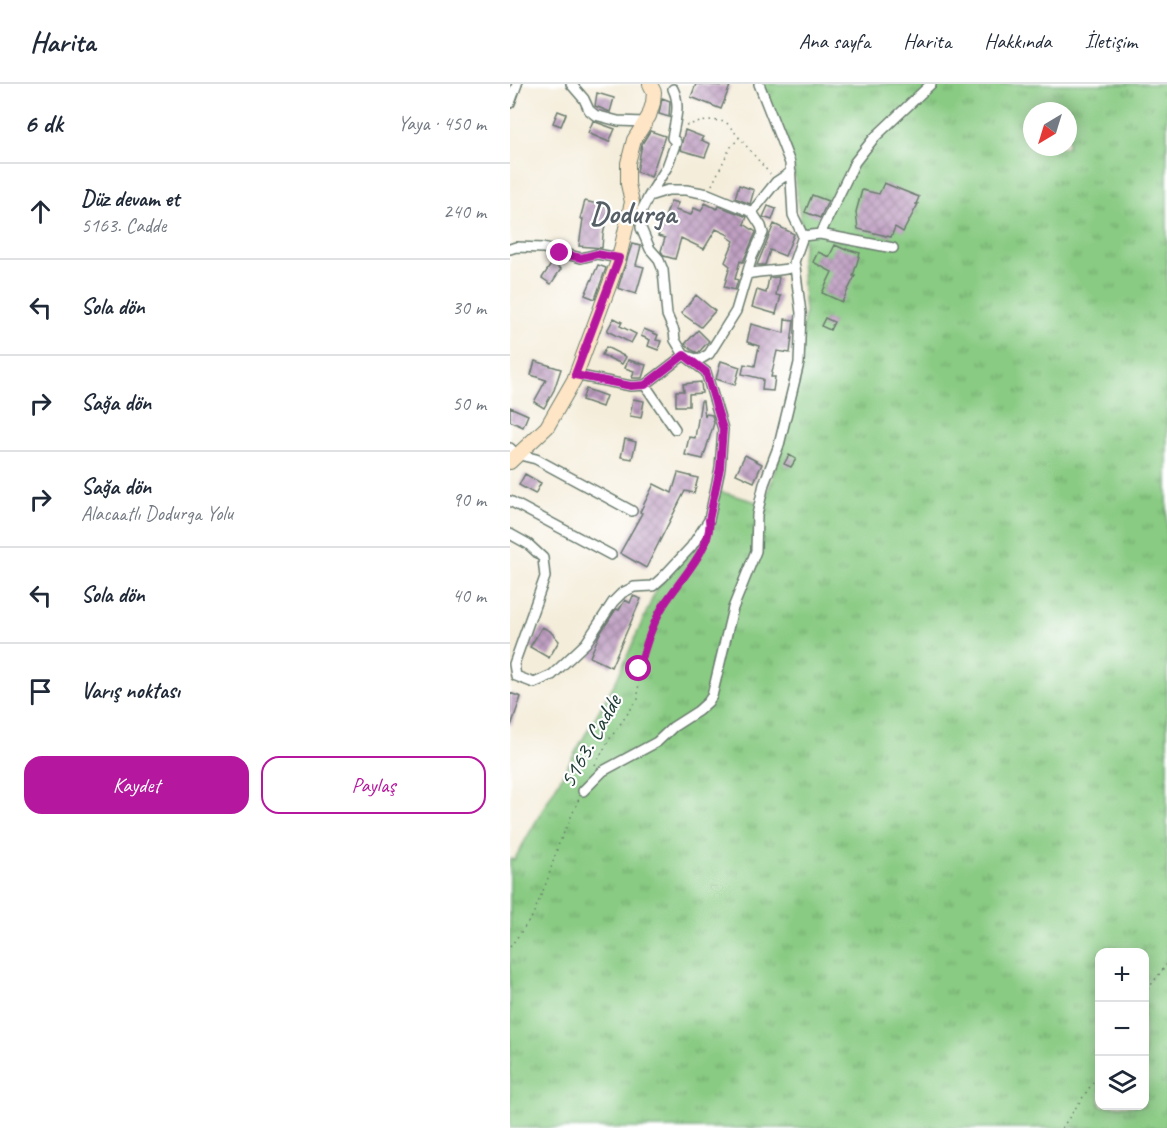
<!DOCTYPE html>
<html lang="tr">
<head>
<meta charset="utf-8">
<style>
	body { margin:0; font-family:Caveat,sans-serif; background:#f2f2f3; color:#1f2937 }
	.controls { position:absolute; right:18px; bottom:18px; display:grid; overflow:hidden; border-radius:12px; box-shadow:0 3px 15px #0003 }
	.controls button { width:54px; height:54px; display:grid; place-items:center; padding:0; border:0; border-bottom:2px solid #e0e1e3; background:#fff; color:#1f2937; font:30px sans-serif }
	.compass { position:absolute; left:513px; top:18px; width:54px; height:54px; border-radius:50%; background:#fff; box-shadow:0 3px 15px #0003; rotate:218deg }
	.stop { position:absolute; width:18px; height:18px; margin:-14px; border:4px solid #b5179e; border-radius:50%; background:#fff }
	.stop.end { background:#b5179e; border-color:#fff; box-shadow:0 2px 6px #0008 }
	.list { margin:0; padding:0; list-style:none }
	h2 { display:flex; justify-content:space-between; align-items:center; height:78px; margin:0; padding:0 24px; font-size:26px }
	h2 small { font-size:20px; font-weight:400; color:#747a83 }
	.list li { display:grid; grid-template-columns:39px 1fr auto; gap:18px; align-items:center; box-sizing:border-box; height:96px; padding:0 24px; border-top:2px solid #e0e1e3 }
	.list b { display:block; font-size:22px; white-space:nowrap }
	.list p { margin:0; font-size:20px; white-space:nowrap; color:#747a83 }
	.list em { font-size:20px; font-style:normal; color:#747a83 }
	.actions { display:flex; gap:12px; padding:18px 24px }
	.actions a { flex:1; padding:14px 0; border:2px solid #b5179e; border-radius:18px; text-align:center; font-size:21px; color:#b5179e }
	.actions .main { background:#b5179e; color:#fff }
	.icon { flex:none; width:33px; height:33px; fill:none; stroke:currentColor; stroke-width:2; stroke-linecap:round; stroke-linejoin:round }
	.map { position:relative; flex:none; width:657px; height:1044px; overflow:hidden }
	header { display:flex; align-items:center; gap:36px; box-sizing:border-box; height:84px; padding:0 30px; background:#fff; border-bottom:2px solid #e0e1e3 }
	header strong { font-size:28px }
	nav { display:flex; gap:33px; margin-inline-start:auto; font-size:21px }
	main { display:flex }
	aside { flex:1; background:#fff }
	.map>svg:first-child { display:block }
	.grass { fill:url(#grass-tufts); stroke:#54845c; stroke-width:1.5; fill-rule:evenodd }
	.building { fill:url(#building-cross-hatch) }
	.lines { fill:none; stroke-linecap:round; stroke-linejoin:round }
	.street-casing { stroke:#6a7b6e; stroke-width:12 }
	.secondary-casing { stroke:#6a7b6e; stroke-width:16 }
	.path { stroke:#6a7b6e; stroke-width:1.5; stroke-dasharray:1.5 4.5; stroke-linecap:butt }
	.street { stroke:#fff; stroke-width:9 }
	.secondary { stroke:#fde5c5; stroke-width:14 }
	.route { stroke:#b5179e; stroke-width:8 }
	.labels { text-anchor:middle; stroke-width:4.5; stroke-linejoin:round; paint-order:stroke }
	.street-label { font-size:24px; fill:#1f3d34; stroke:#fff }
	.district-label { font-size:30px; font-weight:bold; fill:#575f66; stroke:#fff }
</style>
</head>
<body>
<header>
<strong>Harita</strong>
<nav><a>Ana sayfa</a><a>Harita</a><a>Hakkında</a><a>İletişim</a></nav>
</header>
<main>
<aside>
<h2>6 dk<small>Yaya · 450 m</small></h2>
<ul class="list">
<li><svg class="icon" aria-label="ahead" viewBox="0 0 24 24"><path d="M12 20V5M6 11l6-6 6 6"/></svg><div><b>Düz devam et</b><p>5163. Cadde</p></div><em>240 m</em></li>
<li><svg class="icon" aria-label="left" viewBox="0 0 24 24"><path d="M17 20v-9H6M10 6l-5 5 5 5"/></svg><div><b>Sola dön</b></div><em>30 m</em></li>
<li><svg class="icon" aria-label="right" viewBox="0 0 24 24"><path d="M7 20v-9h11M14 6l5 5-5 5"/></svg><div><b>Sağa dön</b></div><em>50 m</em></li>
<li><svg class="icon" aria-label="right" viewBox="0 0 24 24"><path d="M7 20v-9h11M14 6l5 5-5 5"/></svg><div><b>Sağa dön</b><p>Alacaatlı Dodurga Yolu</p></div><em>90 m</em></li>
<li><svg class="icon" aria-label="left" viewBox="0 0 24 24"><path d="M17 20v-9H6M10 6l-5 5 5 5"/></svg><div><b>Sola dön</b></div><em>40 m</em></li>
<li><svg class="icon" aria-label="arrive" viewBox="0 0 24 24"><path d="M6 21V4h12l-3 4 3 4H6"/></svg><div><b>Varış noktası</b></div></li>
</ul>
<div class="actions"><a class="main">Kaydet</a><a>Paylaş</a></div>
</aside>
<div class="map">
<svg width="657" height="1044" viewBox="0 0 657 1044">
	<defs>
		<pattern id="grass-tufts" width="24" height="20" patternUnits="userSpaceOnUse" patternTransform="scale(1.5)"><rect width="24" height="20" fill="#89cb83"/><path d="M3 7l-1-3M5 7V3M7 7l1-3M15 17l-1-3M17 17v-4M19 17l1-3" fill="none" stroke="#6fa66c"/></pattern>
		<pattern id="building-cross-hatch" width="8" height="8" patternUnits="userSpaceOnUse" patternTransform="scale(1.5)"><rect width="8" height="8" fill="#bf9fc2"/><path d="M0 0l8 8M0 8l8-8" fill="none" stroke="#9b839e"/></pattern>
	</defs>
	<rect width="100%" height="100%" fill="#fff"/>
	<filter id="ink" filterUnits="userSpaceOnUse"><feTurbulence type="fractalNoise" baseFrequency=".0167" numOctaves="2"/><feDisplacementMap in="SourceGraphic" scale="12" xChannelSelector="R" yChannelSelector="G"/><feConvolveMatrix kernelMatrix="1 2 1 2 8 2 1 2 1" color-interpolation-filters="sRGB"/></filter>
	<filter id="wash" filterUnits="userSpaceOnUse"><feTurbulence type="fractalNoise" baseFrequency=".008" numOctaves="4" result="noise"/><feDisplacementMap in="SourceGraphic" scale="24" xChannelSelector="R" yChannelSelector="G"/><feGaussianBlur stdDeviation="1.35" result="paint"/><feColorMatrix in="noise" values="0 0 0 0 0 0 0 0 0 0 0 0 0 0 0 0 0 1.4 0 .05"/><feComposite in="paint" operator="in"/></filter>
	<g filter="url(#wash)">
		<rect width="100%" height="100%" fill="#f4edda"/>
		<path class="grass" d="M 249,0 L 657,0 L 657,1044 L 0,1044 L 0,775 L 4,776 L 107,595 L 147,504 L 189,459 L 208,407 L 254,420 L 271,367 L 295,229 L 291,174 L 294,161 L 281,68 ZM 522,27 L 558,27 L 558,63 L 522,63 ZM 590,868 L 634,868 L 634,1022 L 590,1022 Z"/>
		<g id="blocks">
			<path class="building" d="M 186,0 L 220,2 L 211,25 L 181,13 Z
				M 87,9 L 104,14 L 100,28 L 85,22 Z
				M 152,14 L 160,17 L 159,33 L 149,30 Z
				M 48,27 L 56,30 L 51,42 L 43,39 Z
				M 83,37 L 105,45 L 99,58 L 78,49 Z
				M 175,46 L 193,53 L 191,56 L 200,60 L 195,73 L 170,66 Z
				M 140,47 L 155,52 L 141,93 L 127,88 L 132,60 Z
				M 374,99 L 409,113 L 406,120 L 408,120 L 393,148 L 385,143 L 381,153 L 348,145 L 346,128 L 352,106 L 369,110 Z
				M 229,101 L 244,106 L 240,120 L 225,114 Z
				M 302,111 L 318,117 L 310,134 L 295,128 Z
				M 75,117 L 99,123 L 93,151 L 92,164 L 69,162 L 73,135 L 70,135 Z
				M 161,117 L 168,119 L 165,126 L 181,131 L 184,124 L 191,127 L 195,119 L 207,125 L 209,122 L 237,133 L 234,140 L 246,148 L 233,178 L 230,177 L 225,195 L 228,196 L 225,206 L 214,203 L 220,182 L 215,178 L 224,157 L 218,153 L 219,151 L 206,145 L 194,165 L 171,154 L 165,175 L 154,172 L 151,167 L 155,154 L 148,152 Z
				M 258,122 L 266,125 L 262,136 L 253,133 Z
				M 264,140 L 284,150 L 275,172 L 260,166 L 255,181 L 247,181 Z
				M 122,160 L 131,162 L 126,181 L 134,183 L 126,210 L 108,204 Z
				M 325,161 L 336,166 L 336,165 L 350,169 L 343,192 L 345,192 L 332,218 L 312,209 L 322,188 L 303,178 L 308,168 L 319,173 Z
				M 42,179 L 51,185 L 41,200 L 32,194 Z
				M 88,181 L 96,184 L 85,215 L 75,211 Z
				M 269,193 L 266,211 L 271,212 L 266,230 L 242,223 L 247,206 L 256,209 L 259,194 Z
				M 186,211 L 205,227 L 191,243 L 171,229 Z
				M 104,234 L 112,238 L 110,242 L 126,250 L 121,259 L 97,247 Z
				M 315,234 L 324,238 L 320,246 L 311,242 Z
				M 275,235 L 284,236 L 280,269 L 267,267 L 261,293 L 265,293 L 263,307 L 252,306 L 253,295 L 232,290 L 234,280 L 245,282 L 249,262 L 237,258 L 241,240 L 274,249 Z
				M 134,245 L 148,251 L 146,256 L 151,257 L 148,266 L 138,262 L 140,256 L 131,252 Z
				M 188,246 L 199,257 L 188,269 L 182,266 L 175,260 Z
				M 96,263 L 116,273 L 112,280 L 92,271 Z
				M 118,276 L 136,281 L 132,294 L 122,294 L 124,287 L 115,284 Z
				M 25,277 L 51,285 L 44,306 L 34,324 L 24,318 L 36,296 L 21,291 Z
				M 211,277 L 230,283 L 225,301 L 206,295 Z
				M 191,298 L 192,309 L 179,310 L 179,322 L 166,322 L 166,307 L 174,307 L 173,300 Z
				M 76,305 L 96,312 L 92,323 L 72,316 Z
				M 123,315 L 134,317 L 131,334 L 120,332 Z
				M 191,317 L 193,317 L 195,333 L 196,330 L 202,331 L 204,339 L 193,375 L 175,371 L 179,353 L 185,354 Z
				M 0,323 L 18,331 L 13,343 L 0,337 Z
				M 115,355 L 126,358 L 122,375 L 111,373 Z
				M 235,371 L 252,380 L 244,398 L 226,390 Z
				M 279,371 L 286,375 L 281,383 L 274,380 Z
				M 168,389 L 188,394 L 184,409 L 175,407 L 136,484 L 110,469 L 132,429 L 130,428 L 144,400 L 162,409 Z
				M 15,390 L 31,399 L 25,410 L 9,401 Z
				M 123,512 L 131,515 L 101,583 L 80,573 L 89,551 L 106,525 L 109,526 L 115,516 L 120,519 Z
				M 32,543 L 40,547 L 49,557 L 39,574 L 20,563 Z
				M 0,609 L 11,613 L 1,642 L 0,642 Z"/>
		</g>
	</g>
	<g filter="url(#ink)">
		<use href="#blocks" fill-opacity="0" stroke="#6a7b6e" stroke-width="1.5"/>
		<g class="lines">
			<g class="street-casing">
				<path id="street" d="M 61,0 L 74,15 L 79,26 L 85,31 L 108,37 L 134,38
					M 0,19 L 7,0
					M 139,112 L 157,83 L 166,58 L 162,54 C 165,37 171,21 163,5
					M 242,128 L 266,98 L 281,88
					M 310,150 L 345,78 L 364,54 L 421,0
					M 293,152 L 310,150 L 383,164
					M 0,165 L 6,163 L 33,164 L 71,174 L 87,170 L 109,174
					M 238,190 C 254,186 268,188 285,183 L 284,178 L 293,152 L 283,131 L 280,79 L 249,0
					M 135,301 L 165,345
					M 0,364 L 6,370 L 26,375 L 122,427
					M 0,417 L 101,471
					M 0,450 L 18,460 L 33,474 L 35,493 L 4,580 L 6,592 L 24,599 L 42,591 L 76,559 L 103,518 L 112,509 L 124,503 L 143,502 L 153,493 L 181,463 L 199,436 L 210,384 L 213,345 L 196,288 L 174,271 L 165,256 L 164,247 L 157,231 L 153,186 L 148,174 L 140,165 L 131,144 L 132,126 L 139,112 L 158,106 L 176,106 L 198,110 L 242,128 L 251,142 L 253,149 L 242,173 L 226,227 L 199,270 L 189,276 L 174,271 L 135,301 L 121,302 L 65,291
					M 73,707 L 93,687 L 147,658 L 163,643 L 188,627 L 198,618 L 202,612 L 223,524 L 246,467 L 247,431 L 254,400 L 269,361 L 289,279 L 291,229 L 285,183"/>
			</g>
			<g class="secondary-casing">
				<path id="secondary" d="M 0,378 L 37,343 L 64,296 L 99,202 L 109,174 L 122,118 L 118,100 L 118,79 L 124,56 L 139,32 L 143,19 L 144,8 L 140,0"/>
			</g>
			<path class="path" d="M 176,41 L 201,36 L 216,38 L 260,90
				M 202,101 L 220,64 L 229,54
				M 85,681 L 99,656 L 128,615 L 129,585 L 138,554 L 152,524 L 189,469
				M 0,863 L 22,833 L 37,797 L 48,762 L 69,715
				M 634,910 L 657,880
				M 552,1044 L 590,988"/>
			<use href="#street" class="street"/>
			<use href="#secondary" class="secondary"/>
		</g>
	</g>
	<g class="lines" filter="url(#ink)">
		<path class="route" d="M 50,169 L 71,174 L 87,170 L 109,174 L 65,291 L 121,302 L 135,301 L 174,271 L 196,288 L 213,345 L 210,384 L 199,436 C 204,463 165,501 152,524 C 141,543 135,564 129,585"/>
	</g>
	<g class="labels">
		<g class="street-label">
			<text transform="translate(80 657) rotate(-61)" y="8">5163. Cadde</text>
		</g>
		<g class="district-label">
			<text x="123" y="139">Dodurga</text>
		</g>
	</g>
</svg>
<div class="controls">
<button>+</button>
<button>−</button>
<button><svg class="icon" aria-label="layers" viewBox="0 0 24 24"><path d="M12 4l9 5-9 5-9-5zM3 14l9 5 9-5"/></svg></button>
</div>
<svg class="compass" viewBox="-18 -18 36 36"><path d="M0-13l5 13h-10z" fill="#e53935"/><path d="M0 13l5-13h-10z" fill="#747a83"/></svg>
<div class="stop" style="left:129px;top:585px"></div>
<div class="stop end" style="left:50px;top:169px"></div>
</div>
</main>
</body>
</html>
